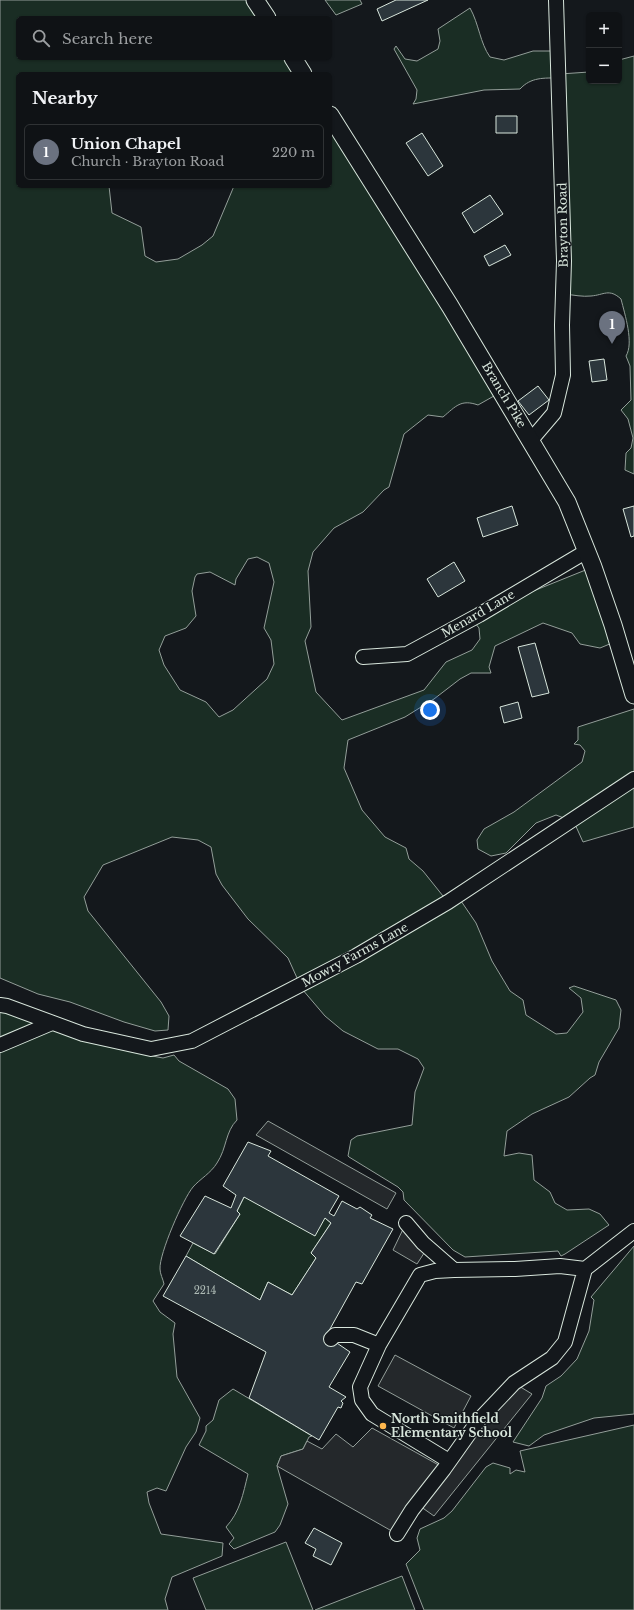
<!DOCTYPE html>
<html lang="en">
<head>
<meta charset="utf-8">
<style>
	body { margin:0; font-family:"Libre Baskerville",serif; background:#1d2022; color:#f1f3f6 }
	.controls { position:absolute; right:12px; top:12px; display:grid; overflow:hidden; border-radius:6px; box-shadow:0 1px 3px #0004 }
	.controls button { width:36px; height:36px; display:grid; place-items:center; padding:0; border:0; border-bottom:1px solid #2f3234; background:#0f1215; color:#f1f3f6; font:20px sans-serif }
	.you { position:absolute; left:430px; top:710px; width:14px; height:14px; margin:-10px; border:3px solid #fff; border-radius:50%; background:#1a73e8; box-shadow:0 0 0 6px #1a73e833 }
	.badge { display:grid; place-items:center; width:26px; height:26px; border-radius:50%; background:#7c3aed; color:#fff; font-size:13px; font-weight:700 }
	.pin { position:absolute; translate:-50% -33px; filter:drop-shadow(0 1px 2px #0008) }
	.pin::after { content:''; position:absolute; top:21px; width:14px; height:12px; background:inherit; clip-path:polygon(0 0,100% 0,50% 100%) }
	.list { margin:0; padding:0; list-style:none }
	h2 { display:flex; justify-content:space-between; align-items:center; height:52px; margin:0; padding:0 16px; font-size:17px }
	h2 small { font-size:13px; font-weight:400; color:#9b9ea0 }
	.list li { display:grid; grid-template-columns:26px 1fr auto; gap:12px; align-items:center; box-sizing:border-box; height:56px; margin:0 8px 8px; padding:0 8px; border:1px solid #2f3234; border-radius:6px }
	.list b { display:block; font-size:15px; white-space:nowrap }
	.list p { margin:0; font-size:13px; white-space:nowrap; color:#9b9ea0 }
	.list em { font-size:13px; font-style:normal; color:#9b9ea0 }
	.icon { flex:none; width:22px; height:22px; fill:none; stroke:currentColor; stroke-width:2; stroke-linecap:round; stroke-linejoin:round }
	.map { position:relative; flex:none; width:634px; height:1610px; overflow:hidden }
	.search { position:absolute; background:#0f1215; box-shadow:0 1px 3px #0004; left:16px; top:16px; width:316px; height:44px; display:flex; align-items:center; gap:10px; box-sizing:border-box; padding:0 14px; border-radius:6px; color:#9b9ea0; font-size:15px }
	.panel { position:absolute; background:#0f1215; box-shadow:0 1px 3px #0004; left:16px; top:72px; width:316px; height:116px; border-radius:6px }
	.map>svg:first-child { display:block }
	.green { fill:#1a2d24; stroke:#939e99; fill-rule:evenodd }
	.parking { fill:#24282b; stroke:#939e99 }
	.building { fill:#2c363c; stroke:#d8e6dc }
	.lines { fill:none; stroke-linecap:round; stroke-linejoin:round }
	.minor-casing { stroke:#d8e6dc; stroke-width:16 }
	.major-casing { stroke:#d8e6dc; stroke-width:19 }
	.minor { stroke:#14181c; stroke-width:14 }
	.major { stroke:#14181c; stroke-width:17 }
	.poi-dot { fill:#ffb74d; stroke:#14181c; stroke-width:1.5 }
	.labels { text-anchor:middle; stroke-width:3; stroke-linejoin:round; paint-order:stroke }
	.number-label { font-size:10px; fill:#adbab4 }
	.street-label { font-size:12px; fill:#d8e6dc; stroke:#14181c }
	.poi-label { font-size:12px; font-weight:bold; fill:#d8e6dc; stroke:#14181c; text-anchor:start }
</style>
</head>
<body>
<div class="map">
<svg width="634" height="1610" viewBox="0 0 634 1610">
	<rect width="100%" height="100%" fill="#14181c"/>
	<path class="green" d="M 0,0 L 255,0 L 267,18 L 18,18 L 18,58 L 293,58 L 303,74 L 18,74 L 18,186 L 109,186 L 112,213 L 141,227 L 145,256 L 156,262 L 178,259 L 202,245 L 213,236 L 234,186 L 330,186 L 330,115 L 501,392 L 478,405 C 461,399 456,406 443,417 L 428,415 L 404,434 L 389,487 L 384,490 L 363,512 L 334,528 L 313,552 L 308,571 L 311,627 L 305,641 L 316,692 L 342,720 L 424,690 L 446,662 L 472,650 L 480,639 L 479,628 L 475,623 L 516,598 L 593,567 L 617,641 L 600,648 L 580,644 L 572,633 L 543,623 L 495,646 L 489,667 L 491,673 L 471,673 L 460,679 L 434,699 L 405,717 L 348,740 L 344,768 L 362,810 L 385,837 L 406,848 L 409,859 L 423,871 L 443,896 L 461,901 L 476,923 L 492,961 L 510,991 L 523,1000 L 526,1015 L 556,1034 L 567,1033 L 583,1012 L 581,998 L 569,988 L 574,986 L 616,1000 L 621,1010 L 619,1028 L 599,1062 L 595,1075 L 590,1078 L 569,1097 L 532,1114 L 507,1131 L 504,1156 L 519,1153 L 532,1155 L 534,1180 L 550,1192 L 555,1203 L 567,1210 L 589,1209 L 600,1214 L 609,1225 L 565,1254 L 561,1256 L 558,1251 L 465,1257 L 453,1250 L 404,1200 L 403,1192 L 398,1187 L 349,1157 L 348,1156 L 351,1140 L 357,1136 L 412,1125 L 415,1092 L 424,1068 L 418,1059 L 398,1049 L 378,1049 L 343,1031 L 325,1016 L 302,989 L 288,958 L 248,919 L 222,885 L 216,874 L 211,847 L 198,840 L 172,837 L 103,865 L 84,897 L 88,911 L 161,1002 L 169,1016 L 168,1030 L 155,1031 L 124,1022 L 70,1002 L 38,994 L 0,978 ZM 257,557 L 269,563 L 274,582 L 264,628 L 271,640 L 274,664 L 267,679 L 233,710 L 219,717 L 206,702 L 180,690 L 164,665 L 159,650 L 165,636 L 186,628 L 196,616 L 192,591 L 195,577 L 197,574 L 210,572 L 235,585 L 236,579 L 248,559 Z
		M 325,0 L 360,0 L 362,4 L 336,15 Z
		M 470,8 C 479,24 480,43 490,57 L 504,60 L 533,51 L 557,51 L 560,74 L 589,72 L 589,81 L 619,81 L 619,60 L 634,56 L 634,474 L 625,470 L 626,453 L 631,448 L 633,438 L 628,419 L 621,410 L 631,400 L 630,366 L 626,356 C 634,343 625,315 621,299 C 609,288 604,295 591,296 C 583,297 573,295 565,294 L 559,78 C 544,78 531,77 520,89 L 484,90 L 413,104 L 416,99 L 417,90 L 394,49 L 396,46 L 405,59 L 417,61 L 438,49 L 440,41 L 438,29 Z
		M 634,709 L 634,827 L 583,842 L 574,822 L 556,815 L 536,823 L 506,853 L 491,856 L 478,849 L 477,840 L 484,829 L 514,812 L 582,762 L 585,751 L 580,745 L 574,744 L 578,740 L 578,727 Z
		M 0,1009 L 147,1055 L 163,1058 L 174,1055 L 179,1061 L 228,1089 L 235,1099 L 237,1120 C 225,1132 227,1148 217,1163 C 211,1173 200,1179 193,1187 C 183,1199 159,1254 160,1269 C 160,1274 163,1279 164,1284 L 153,1301 L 160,1312 L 175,1323 L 173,1334 L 177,1377 L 200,1418 L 196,1432 L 186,1447 L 166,1491 L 157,1488 L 147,1492 L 149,1503 L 161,1534 L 223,1543 L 222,1556 L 172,1577 L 165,1599 L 168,1610 L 0,1610 Z
		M 244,1197 L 325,1218 L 331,1223 L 311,1253 L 316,1258 L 292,1295 L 268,1282 L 260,1300 L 186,1256 L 193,1243 L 215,1254 L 240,1214 L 237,1211 Z
		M 634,1246 L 634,1414 L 594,1418 L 544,1435 L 529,1446 L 513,1442 L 542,1398 L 546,1386 L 561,1376 L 577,1359 L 589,1331 L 594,1300 L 591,1297 Z
		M 233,1389 L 312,1436 L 309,1437 L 303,1449 L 281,1456 L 277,1466 L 288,1504 L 280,1525 L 275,1532 L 234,1549 L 229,1544 L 234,1538 L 226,1527 C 240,1512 243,1494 248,1474 L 199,1445 L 206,1431 L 206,1426 L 213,1420 L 219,1400 Z
		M 634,1425 L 634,1610 L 424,1610 L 406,1564 L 420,1550 L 417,1538 L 420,1529 L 444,1518 L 452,1511 L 486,1467 L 493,1463 L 510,1468 L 510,1474 L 516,1470 L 525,1472 L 520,1451 Z
		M 286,1542 L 313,1610 L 206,1610 L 193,1578 Z
		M 402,1576 L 415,1610 L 315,1610 Z"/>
	<path class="parking" d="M 268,1121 L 396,1193 L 387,1209 L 256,1135 Z
		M 406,1223 L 428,1247 L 417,1264 L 393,1250 Z
		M 395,1355 L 471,1396 L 454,1428 L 378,1386 Z
		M 514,1383 L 532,1394 L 434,1516 L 417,1504 L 397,1534 L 277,1466 L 281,1456 L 303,1449 L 307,1441 L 322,1449 L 336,1434 L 353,1447 L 372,1428 L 444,1468 Z"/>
	<path class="building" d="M 396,0 L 428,0 L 382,21 L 377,9 Z
		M 496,116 L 517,116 L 517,133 L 496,133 Z
		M 422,133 L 443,166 L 428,176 L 406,143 Z
		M 490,195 L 503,214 L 474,233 L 462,213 Z
		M 505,245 L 511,255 L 489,266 L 484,256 Z
		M 604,359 L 607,380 L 592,382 L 589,361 Z
		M 538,386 L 549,400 L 529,415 L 518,401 Z
		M 512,506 L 518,525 L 483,537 L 477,518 Z
		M 634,506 L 634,536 L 631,537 L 623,509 Z
		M 454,562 L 465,581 L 438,597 L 427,579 Z
		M 535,643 L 549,693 L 532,697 L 518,647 Z
		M 518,702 L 522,718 L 504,723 L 500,707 Z
		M 248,1142 L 271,1151 L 268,1156 L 339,1196 L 329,1213 L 334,1216 L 342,1201 L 357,1209 L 360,1207 L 372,1215 L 370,1218 L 393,1229 L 362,1284 L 356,1282 L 325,1338 L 331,1339 L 350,1352 L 329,1387 L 346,1397 L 341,1401 L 343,1403 L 341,1408 L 338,1407 L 319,1440 L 249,1398 L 266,1352 L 163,1296 L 186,1256 L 260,1300 L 268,1282 L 292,1295 L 316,1258 L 311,1253 L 331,1223 L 325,1218 L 315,1236 L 244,1197 L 237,1211 L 240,1214 L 214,1254 L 180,1236 L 205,1196 L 231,1208 L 236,1195 L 223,1186 Z
		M 314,1528 L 342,1543 L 331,1565 L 313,1556 L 316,1549 L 305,1543 Z"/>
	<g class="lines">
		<g class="minor-casing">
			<path id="minor" d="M 531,440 L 554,413 L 563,375 L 562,325 L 564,261 L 556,0
				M 363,657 L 407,654 L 479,615 L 587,551
				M 0,1005 L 7,1006 L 83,1034 L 151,1049 L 192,1041 L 356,956 L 448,902 L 634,779
				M 0,1045 L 52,1023
				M 406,1223 L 423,1243 L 454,1270
				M 331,1339 L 335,1335 L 354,1335 L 379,1345 L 360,1387 L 362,1400 L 372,1414 L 449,1461
				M 379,1345 L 420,1275 L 435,1271 L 454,1270 L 515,1269 L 560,1266 L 585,1269
				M 397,1534 L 412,1510 L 444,1469 L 478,1421 L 514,1383 L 552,1358 L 565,1342 L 585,1269 L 634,1231"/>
		</g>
		<g class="major-casing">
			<path id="major" d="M 255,0 L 267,18
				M 293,58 L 303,74
				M 330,115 L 450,306 L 567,502 L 593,567 L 613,625 L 634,695"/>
		</g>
		<use href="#minor" class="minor"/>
		<use href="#major" class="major"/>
	</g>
	<circle class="poi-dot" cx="383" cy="1426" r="4"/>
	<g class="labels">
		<g class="number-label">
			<text x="205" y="1294">2214</text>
		</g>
		<g class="street-label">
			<text transform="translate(563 225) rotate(-91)" y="4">Brayton Road</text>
			<text transform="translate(504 395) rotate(59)" y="4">Branch Pike</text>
			<text transform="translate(478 614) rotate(-30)" y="4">Menard Lane</text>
			<text transform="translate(355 955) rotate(-29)" y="4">Mowry Farms Lane</text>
		</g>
		<g class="poi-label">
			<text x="391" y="1423">North Smithfield<tspan x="391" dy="14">Elementary School</tspan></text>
		</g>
	</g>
</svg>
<div class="controls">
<button>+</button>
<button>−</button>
</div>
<div class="you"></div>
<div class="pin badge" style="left:612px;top:344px;background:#6b7280">1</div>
<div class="search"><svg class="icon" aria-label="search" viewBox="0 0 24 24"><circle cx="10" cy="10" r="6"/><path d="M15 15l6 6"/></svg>Search here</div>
<section class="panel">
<h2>Nearby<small></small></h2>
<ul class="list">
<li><span class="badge" style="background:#6b7280">1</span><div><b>Union Chapel</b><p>Church · Brayton Road</p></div><em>220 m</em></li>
</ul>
</section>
</div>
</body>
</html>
